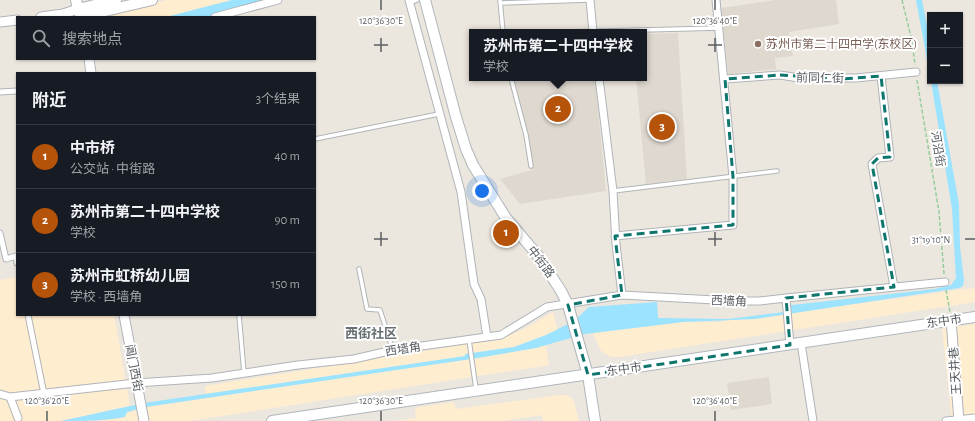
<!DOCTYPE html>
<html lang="zh">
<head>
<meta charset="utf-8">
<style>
	body { margin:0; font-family:"Alegreya Sans","Noto Sans SC",sans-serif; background:#242831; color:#f1f3f6 }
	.controls { position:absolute; right:12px; top:12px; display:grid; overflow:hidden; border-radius:0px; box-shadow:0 1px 3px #0004 }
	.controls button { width:36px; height:36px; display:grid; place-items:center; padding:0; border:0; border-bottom:1px solid #363941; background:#171b24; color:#f1f3f6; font:20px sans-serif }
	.you { position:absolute; left:482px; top:191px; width:14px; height:14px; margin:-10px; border:3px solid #fff; border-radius:50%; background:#1a73e8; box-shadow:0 0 0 6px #1a73e833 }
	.badge { display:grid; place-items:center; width:26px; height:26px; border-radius:50%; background:#b45309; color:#fff; font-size:13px; font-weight:700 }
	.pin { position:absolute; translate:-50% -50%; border:2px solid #fff; box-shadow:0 1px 4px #0006 }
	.popup { position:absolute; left:469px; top:29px; width:178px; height:52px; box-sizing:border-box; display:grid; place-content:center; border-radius:0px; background:#171b24; filter:drop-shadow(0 1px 3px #0005); font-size:13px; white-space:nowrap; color:#9ea1a6 }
	.popup b { font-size:15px; color:#f1f3f6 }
	.popup::after { content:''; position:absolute; left:50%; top:100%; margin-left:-8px; border:8px solid transparent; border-top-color:#171b24 }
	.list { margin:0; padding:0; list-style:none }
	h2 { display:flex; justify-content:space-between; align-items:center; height:52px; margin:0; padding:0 16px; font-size:17px }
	h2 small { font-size:13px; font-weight:400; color:#9ea1a6 }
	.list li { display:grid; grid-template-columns:26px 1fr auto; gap:12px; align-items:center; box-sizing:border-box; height:64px; padding:0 16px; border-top:1px solid #363941 }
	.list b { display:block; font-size:15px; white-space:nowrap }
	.list p { margin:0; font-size:13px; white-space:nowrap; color:#9ea1a6 }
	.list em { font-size:13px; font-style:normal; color:#9ea1a6 }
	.icon { flex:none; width:22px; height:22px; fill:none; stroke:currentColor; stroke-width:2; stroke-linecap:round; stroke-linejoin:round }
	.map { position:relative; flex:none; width:975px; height:421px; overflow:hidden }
	.search { position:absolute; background:#171b24; box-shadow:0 1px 3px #0004; left:16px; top:16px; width:300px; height:44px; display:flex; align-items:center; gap:10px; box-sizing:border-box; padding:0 14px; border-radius:0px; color:#9ea1a6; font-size:15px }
	.panel { position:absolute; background:#171b24; box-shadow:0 1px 3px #0004; left:16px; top:72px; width:300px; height:244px; border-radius:0px }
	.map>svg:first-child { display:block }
	.commercial { fill:#ffedd0 }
	.education { fill:#ded8cf }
	.water { fill:#9be3ff }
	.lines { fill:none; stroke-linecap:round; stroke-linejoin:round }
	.service-casing { stroke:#b0b4b8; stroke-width:5.5 }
	.pedestrian-casing { stroke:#b0b4b8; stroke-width:7 }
	.minor-casing { stroke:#b0b4b8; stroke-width:9 }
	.tertiary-casing { stroke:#b0b4b8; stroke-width:11 }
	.secondary-casing { stroke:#b0b6bb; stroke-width:12 }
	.path { stroke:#94cd9b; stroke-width:1.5; stroke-dasharray:4 2; stroke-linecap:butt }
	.service { stroke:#fff; stroke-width:3.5 }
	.pedestrian { stroke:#fff; stroke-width:5 }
	.minor { stroke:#fff; stroke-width:7 }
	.tertiary { stroke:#fff; stroke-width:9 }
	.secondary { stroke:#fff; stroke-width:10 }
	.marked { fill:none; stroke:#0f766e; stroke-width:3; stroke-dasharray:8 5; stroke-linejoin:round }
	.ticks { fill:none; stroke:#585d61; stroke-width:1.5 }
	.education-dot { fill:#8d6e63; stroke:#fff; stroke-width:1.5 }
	.labels { text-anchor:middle; stroke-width:4; stroke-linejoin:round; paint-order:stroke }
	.education-label { font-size:12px; fill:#785e54; stroke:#fff; text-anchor:start }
	.street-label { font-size:12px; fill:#585d61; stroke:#fff }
	.neighbourhood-label { font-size:13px; font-weight:bold; fill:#686f73; stroke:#fff }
	.ticks-label { font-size:10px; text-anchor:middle; fill:#585d61; stroke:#fff; stroke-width:4; stroke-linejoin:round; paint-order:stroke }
</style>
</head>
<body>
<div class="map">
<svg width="975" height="421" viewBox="0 0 975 421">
	<rect width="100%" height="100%" fill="#ece7de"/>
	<path class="commercial" d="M 166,0 L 232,0 L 166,17 L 101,17 Z
		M 17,277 L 17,315 L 114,315 L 130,406 L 61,421 L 0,421 L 0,280 Z
		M 975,288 L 975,302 L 619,357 L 611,357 L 601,351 L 593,333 L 683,322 L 718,322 Z
		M 553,312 L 560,342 L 546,345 L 549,365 L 190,421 L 149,421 L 147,419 L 146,407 L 206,398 L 205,386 L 499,339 L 524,329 Z
		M 975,324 L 975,421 L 952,421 L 942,329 Z
		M 559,395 L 566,395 L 573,399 L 579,421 L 543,421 L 542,415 L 504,421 L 396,421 L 416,418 L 415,408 L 454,402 L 456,409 Z
		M 137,410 L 139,421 L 95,421 L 120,418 L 126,413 Z"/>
	<path class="education" d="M 775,0 L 836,0 L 839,24 L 789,32 L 793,56 L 775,58 L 776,69 L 728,74 L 721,8 Z
		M 678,33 L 687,179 L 646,184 L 636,78 L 644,78 L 644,34 Z
		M 511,78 L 595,78 L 606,191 L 520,204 L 500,179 L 532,170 Z
		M 769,377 L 772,404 L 731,410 L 727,383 Z"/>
	<path class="water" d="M 232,0 L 273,0 L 210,17 L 166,17 Z
		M 916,0 L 922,0 L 930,42 L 930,76 Z
		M 931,81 L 937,81 L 959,204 L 960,247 L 964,280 L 963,286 L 959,288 L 755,319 L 683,322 L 585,334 L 536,348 L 478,358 L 146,407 L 127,412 L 125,417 C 105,421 83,421 61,421 L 144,403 L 465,356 L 465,354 L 514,347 L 546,335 L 574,321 L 589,307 L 657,302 L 658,318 L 729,319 L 784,312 L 783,306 L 935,289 L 951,285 L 956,278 L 952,209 Z"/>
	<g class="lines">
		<g class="service-casing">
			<path id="service" d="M 500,0 L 503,32
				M 410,3 L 417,0
				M 501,3 L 588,0
				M 568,32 L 718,28
				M 511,78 L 526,135 L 531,166
				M 315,139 L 439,114
				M 613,191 L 777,171
				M 359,269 L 367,309 L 380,310 L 393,350
				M 239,315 L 244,373
				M 469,340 L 476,389"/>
		</g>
		<g class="pedestrian-casing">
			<path id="pedestrian" d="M 0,92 L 17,91
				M 0,233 L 6,259 L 16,256 L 17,263
				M 28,315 L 44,394"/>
		</g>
		<g class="minor-casing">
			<path id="minor" d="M 409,0 L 461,192 L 474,284 L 481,299 L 487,337
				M 590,0 L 593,32
				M 215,17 L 278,0
				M 881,76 L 890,157 L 878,158 L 872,164 L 894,287
				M 599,78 L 613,191 L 616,244 L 622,295
				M 725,79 L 780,75 L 799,78 L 856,78 L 916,72
				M 615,236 L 733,225 L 733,177 L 716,0
				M 786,298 L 945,282
				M 801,343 L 813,421
				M 0,394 L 10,397 L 18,418
				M 10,397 L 136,383 L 212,378 L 298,365 L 354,359 L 393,350 L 501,335 L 547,307 L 622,295 L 734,301 L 760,301 L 786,298 L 790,345
				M 946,421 L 975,418"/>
		</g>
		<g class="tertiary-casing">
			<path id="tertiary" d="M 41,17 L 63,14 L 78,9 L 80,15
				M 0,22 L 17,20
				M 89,59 L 91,73
				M 124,315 L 144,421
				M 951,320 L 959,421"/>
		</g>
		<g class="secondary-casing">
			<path id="secondary" d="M 76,0 L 78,9 L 116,0
				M 425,0 L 456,117 L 466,149 L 473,165 L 506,218 L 539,257 L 561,291 L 568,305 L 588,375 L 595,421
				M 80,17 L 152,0
				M 272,421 L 975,317"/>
		</g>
		<path class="path" d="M 902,0 L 912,41 L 915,65
			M 917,80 L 939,212 L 944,274
			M 946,290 L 950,312"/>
		<use href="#service" class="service"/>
		<use href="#pedestrian" class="pedestrian"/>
		<use href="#minor" class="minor"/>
		<use href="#tertiary" class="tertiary"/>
		<use href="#secondary" class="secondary"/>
	</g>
	<path class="marked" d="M 780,75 L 842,79 L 881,76 L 890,157 L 878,158 L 872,164 L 894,287 L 786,298 L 790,345 L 588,375 L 568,305 L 622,295 L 615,236 L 733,225 L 733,177 L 725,79 Z"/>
	<path class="ticks" d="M 381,0 L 381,10M 715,0 L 715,10M 381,38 L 381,52M 715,38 L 715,52M 374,45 L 388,45M 708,45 L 722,45M 381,232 L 381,246M 715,232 L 715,246M 374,239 L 388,239M 708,239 L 722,239M 965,239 L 975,239M 47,411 L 47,421M 381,411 L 381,421M 715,411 L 715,421"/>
	<circle class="education-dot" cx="758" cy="44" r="4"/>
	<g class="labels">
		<g class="education-label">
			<text x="766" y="48">苏州市第二十四中学(东校区)</text>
		</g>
		<g class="street-label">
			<text transform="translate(820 78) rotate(1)" y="4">前同仁街</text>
			<text transform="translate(938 149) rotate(81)" y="4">河沿街</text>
			<text transform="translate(541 262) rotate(53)" y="4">中街路</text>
			<text transform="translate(729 301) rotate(2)" y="4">西墙角</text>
			<text transform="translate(944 321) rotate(-8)" y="4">东中市</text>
			<text transform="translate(403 349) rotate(-9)" y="4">西墙角</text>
			<text transform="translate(134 368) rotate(79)" y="4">阊门西街</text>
			<text transform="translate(624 369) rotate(-8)" y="4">东中市</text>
			<text transform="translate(955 371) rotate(-94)" y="4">王天井巷</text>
		</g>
		<g class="neighbourhood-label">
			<text x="371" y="338">西街社区</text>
		</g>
	</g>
	<g class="ticks-label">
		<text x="381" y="24">120°36'30"E</text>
		<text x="715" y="24">120°36'40"E</text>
		<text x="931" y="243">31°19'10"N</text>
		<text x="47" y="404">120°36'20"E</text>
		<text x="381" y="404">120°36'30"E</text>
		<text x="715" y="404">120°36'40"E</text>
	</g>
</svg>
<div class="controls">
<button>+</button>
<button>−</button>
</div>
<div class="you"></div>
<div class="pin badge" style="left:506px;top:233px">1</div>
<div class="pin badge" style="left:558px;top:109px">2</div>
<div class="popup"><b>苏州市第二十四中学校</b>学校</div>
<div class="pin badge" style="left:662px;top:127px">3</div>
<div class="search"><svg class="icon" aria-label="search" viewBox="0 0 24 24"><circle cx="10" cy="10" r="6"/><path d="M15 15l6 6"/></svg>搜索地点</div>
<section class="panel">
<h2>附近<small>3个结果</small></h2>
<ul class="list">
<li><span class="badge">1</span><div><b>中市桥</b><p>公交站 · 中街路</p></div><em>40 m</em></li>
<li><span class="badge">2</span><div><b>苏州市第二十四中学校</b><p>学校</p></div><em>90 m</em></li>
<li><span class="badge">3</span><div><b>苏州市虹桥幼儿园</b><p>学校 · 西墙角</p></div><em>150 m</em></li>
</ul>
</section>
</div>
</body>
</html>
